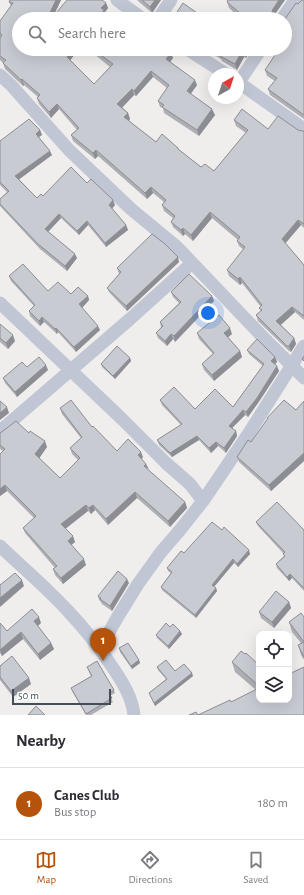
<!DOCTYPE html>
<html lang="en">
<head>
<meta charset="utf-8">
<style>
	body { margin:0; font-family:"Alegreya Sans",sans-serif; background:#f2f2f3; color:#2b2b33 }
	.controls { position:absolute; right:12px; bottom:12px; display:grid; overflow:hidden; border-radius:8px; box-shadow:0 4px 16px #0002 }
	.controls button { width:36px; height:36px; display:grid; place-items:center; padding:0; border:0; border-bottom:1px solid #e1e1e2; background:#fff; color:#2b2b33; font:20px sans-serif }
	.compass { position:absolute; left:208px; top:68px; width:36px; height:36px; border-radius:50%; background:#fff; box-shadow:0 4px 16px #0002; rotate:39deg }
	.scale { position:absolute; left:12px; bottom:10px; width:99px; box-sizing:border-box; padding-left:4px; border:2px solid #454d5b; border-top:0; font-size:11px; line-height:14px; white-space:nowrap; color:#454d5b; -webkit-text-stroke:3px #fff; paint-order:stroke }
	.you { position:absolute; left:208px; top:313px; width:14px; height:14px; margin:-10px; border:3px solid #fff; border-radius:50%; background:#1a73e8; box-shadow:0 0 0 6px #1a73e833 }
	.badge { display:grid; place-items:center; width:26px; height:26px; border-radius:50%; background:#b45309; color:#fff; font-size:13px; font-weight:700 }
	.pin { position:absolute; translate:-50% -33px; filter:drop-shadow(0 1px 2px #0008) }
	.pin::after { content:''; position:absolute; top:21px; width:14px; height:12px; background:inherit; clip-path:polygon(0 0,100% 0,50% 100%) }
	.list { margin:0; padding:0; list-style:none }
	h2 { display:flex; justify-content:space-between; align-items:center; height:52px; margin:0; padding:0 16px; font-size:17px }
	h2 small { font-size:13px; font-weight:400; color:#7c7c81 }
	.list li { display:grid; grid-template-columns:26px 1fr auto; gap:12px; align-items:center; box-sizing:border-box; height:72px; padding:0 16px; border-top:1px solid #e1e1e2 }
	.list b { display:block; font-size:15px; white-space:nowrap }
	.list p { margin:0; font-size:13px; white-space:nowrap; color:#7c7c81 }
	.list em { font-size:13px; font-style:normal; color:#7c7c81 }
	.icon { flex:none; width:22px; height:22px; fill:none; stroke:currentColor; stroke-width:2; stroke-linecap:round; stroke-linejoin:round }
	.map { position:relative; flex:none; width:304px; height:715px; overflow:hidden }
	.search { position:absolute; background:#fff; box-shadow:0 4px 16px #0002; left:12px; right:12px; top:12px; height:44px; display:flex; align-items:center; gap:10px; box-sizing:border-box; padding:0 14px; border-radius:22px; color:#7c7c81; font-size:15px }
	.sheet { height:124px; background:#fff }
	nav { display:flex; justify-content:space-around; align-items:center; box-sizing:border-box; height:56px; border-top:1px solid #e1e1e2; background:#fff; font-size:11px; color:#7c7c81 }
	nav a { display:grid; justify-items:center; gap:2px }
	nav .on { color:#b45309 }
	.map>svg:first-child { display:block }
	.lines { fill:none; stroke-linecap:round; stroke-linejoin:round }
	.minor { stroke:#c0c6d3; stroke-width:13 }
	.wall { fill:#adafb5 }
	.shaded-wall { fill:#8d8e94 }
	.building { fill:#c9cbd3; stroke:#8d8e94 }
</style>
</head>
<body>
<div class="map">
<svg width="304" height="715" viewBox="0 0 304 715">
	<rect width="100%" height="100%" fill="#f0eded"/>
	<g class="lines">
		<path class="minor" d="M 117,0 L 143,19
			M 158,19 L 171,0
			M 282,19 L 295,0
			M 187,49 L 226,74
			M 0,75 L 11,85 L 69,150 L 131,209 L 177,247 L 260,334 L 304,378
			M 238,82 L 304,129
			M 239,82 L 261,49
			M 0,303 L 122,419 L 166,463 L 190,484 L 203,501
			M 0,431 L 130,319 L 192,263
			M 0,546 C 23,568 47,588 68,611 C 85,629 100,648 113,668 C 123,683 132,697 134,715
			M 100,648 L 117,618 L 138,584 L 161,552 L 180,530 L 203,501 L 247,436 L 304,346"/>
	</g>
	<path class="wall" d="M 61,0 L 53,17 L 106,3 L 108,8 L 105,12 L 106,16 L 19,19 L 70,60 L 94,84 L 110,67 L 88,49 L 166,49 L 171,53 L 173,58 L 170,62 L 197,85 L 191,94 L 215,115 L 199,136 L 164,113 L 163,108 L 160,107 L 158,101 L 167,88 L 153,77 L 136,96 L 134,95 L 122,107 L 128,113 L 130,119 L 129,121 L 156,142 L 178,148 L 179,150 L 201,167 L 214,171 L 246,133 L 236,126 L 234,120 L 268,129 L 298,130 L 302,131 L 304,131 L 304,228 L 301,225 L 285,243 L 304,265 L 304,320 L 295,312 L 281,325 L 294,338 L 296,344 L 291,352 L 289,351 L 258,321 L 256,315 L 261,311 L 259,308 L 261,307 L 242,283 L 240,285 L 229,276 L 227,270 L 244,250 L 239,246 L 237,241 L 238,240 L 212,218 L 193,241 L 185,234 L 183,236 L 173,227 L 171,222 L 173,218 L 164,211 L 162,205 L 164,202 L 153,193 L 147,199 L 98,156 L 95,159 L 73,141 L 71,135 L 77,130 L 59,109 L 51,118 L 39,104 L 37,98 L 38,97 L 24,85 L 23,86 L 5,69 L 3,63 L 0,60 L 0,21 L 11,6 L 9,2 Z
		M 137,0 L 161,0 L 152,13 Z
		M 228,0 L 285,0 L 275,14 L 274,18 L 239,17 L 229,8 L 227,2 Z
		M 304,0 L 304,119 L 270,95 L 268,89 L 275,81 L 267,76 L 265,70 L 287,37 L 285,36 L 285,19 L 298,4 Z
		M 177,12 L 199,19 L 200,19 L 181,19 L 179,18 Z
		M 204,49 L 251,49 L 246,58 L 244,57 L 237,70 L 222,61 L 221,59 Z
		M 40,130 L 42,135 L 39,137 L 52,155 L 19,179 L 37,198 L 87,183 L 115,205 L 112,208 L 126,225 L 128,230 L 106,247 L 88,225 L 79,235 L 61,218 L 48,232 L 77,258 L 67,271 L 40,249 L 0,206 L 0,199 L 7,192 L 0,185 L 0,141 Z
		M 179,262 L 127,311 L 109,292 L 107,288 L 119,274 L 117,268 Z
		M 9,276 L 48,291 L 88,296 L 89,300 L 82,308 L 100,330 L 76,352 L 58,332 L 57,334 L 44,322 L 40,326 L 30,316 L 29,311 L 34,306 L 11,281 Z
		M 171,292 L 212,296 L 214,301 L 175,342 L 173,339 L 167,346 L 158,338 L 156,333 L 161,327 L 160,322 L 179,303 L 173,297 Z
		M 0,324 L 15,341 L 8,349 L 0,342 Z
		M 197,333 L 232,334 L 228,337 L 240,351 L 242,357 L 214,381 L 204,370 L 202,364 L 213,354 L 199,339 Z
		M 247,350 L 275,357 L 277,362 L 275,364 L 279,371 L 258,403 L 248,417 L 245,415 L 232,428 L 236,431 L 237,436 L 226,453 L 218,446 L 211,453 L 199,440 L 172,457 L 159,445 L 157,440 L 181,425 L 162,405 L 160,400 L 195,409 L 233,407 L 263,366 L 249,354 Z
		M 130,358 L 131,361 L 115,379 L 102,367 L 101,364 Z
		M 27,367 L 48,370 L 17,397 L 5,383 L 3,378 Z
		M 304,401 L 304,461 L 271,491 L 239,462 L 237,457 L 251,442 L 268,419 L 267,418 L 296,410 Z
		M 60,408 L 92,427 L 117,451 L 143,457 L 142,459 L 148,470 L 185,502 L 187,508 L 170,527 L 137,498 L 108,525 L 95,510 L 91,514 L 88,511 L 65,528 L 75,542 L 71,545 L 86,565 L 63,584 L 55,575 L 53,569 L 55,568 L 25,533 L 23,528 L 34,518 L 7,491 L 0,496 L 3,451 L 0,449 L 0,433 L 29,433 L 47,447 L 39,458 L 60,478 L 78,460 L 72,454 L 70,448 L 81,438 L 62,414 Z
		M 256,522 L 304,530 L 304,591 L 292,578 L 289,581 L 277,568 L 276,564 L 284,556 L 283,553 L 258,526 Z
		M 222,530 L 250,554 L 238,567 L 234,563 L 214,587 L 216,588 L 217,591 L 196,618 L 162,590 L 161,587 L 171,573 L 168,571 L 167,568 L 184,553 Z
		M 129,583 L 112,611 L 102,604 L 101,602 L 99,600 L 98,596 Z
		M 289,602 L 291,608 L 274,628 L 261,618 L 259,612 Z
		M 304,617 L 304,660 L 301,655 L 298,645 L 301,643 L 292,632 L 289,622 Z
		M 0,623 L 7,631 L 41,623 L 38,626 L 51,643 L 54,649 L 40,660 L 23,639 L 2,656 L 0,653 Z
		M 170,627 L 180,631 L 182,634 L 169,649 L 157,638 L 156,635 Z
		M 119,648 L 139,660 L 140,663 L 132,669 L 120,652 Z
		M 245,654 L 259,665 L 259,700 L 304,715 L 198,715 L 231,702 L 256,690 L 235,672 L 232,662 Z
		M 0,666 L 31,684 L 13,697 L 0,680 Z
		M 87,667 L 114,690 L 115,693 L 110,696 L 113,702 L 91,715 L 86,715 L 72,691 L 71,688 L 91,676 Z
		M 157,667 L 193,676 L 155,706 L 149,693 L 166,679 L 158,670 Z"/>
	<path class="shaded-wall" d="M 56,0 L 61,0 L 52,19 L 47,19 Z
		M 155,0 L 161,0 L 152,13 L 150,7 Z
		M 279,0 L 285,0 L 275,14 L 274,18 L 273,16 L 272,12 L 273,9 Z
		M 106,3 L 108,8 L 105,12 L 106,16 L 103,19 L 101,14 L 101,8 Z
		M 197,13 L 199,18 L 195,16 Z
		M 72,49 L 79,49 L 69,62 L 67,57 Z
		M 245,49 L 251,49 L 246,58 L 244,52 Z
		M 242,51 L 244,57 L 237,70 L 235,64 Z
		M 171,53 L 173,58 L 168,65 L 166,59 Z
		M 151,71 L 153,77 L 136,96 L 134,91 Z
		M 22,79 L 24,85 L 23,86 L 21,80 Z
		M 195,80 L 197,85 L 189,96 L 187,91 Z
		M 132,89 L 134,95 L 120,110 L 117,104 Z
		M 57,104 L 59,109 L 51,118 L 49,112 Z
		M 212,109 L 215,115 L 199,136 L 197,130 Z
		M 128,113 L 130,119 L 126,123 L 124,117 Z
		M 40,130 L 42,135 L 37,138 L 36,134 Z
		M 96,150 L 98,156 L 95,159 L 93,153 Z
		M 50,151 L 52,155 L 17,181 L 15,176 Z
		M 151,187 L 153,193 L 147,199 L 145,193 Z
		M 113,200 L 115,205 L 111,210 L 109,205 Z
		M 210,212 L 212,218 L 193,241 L 191,235 Z
		M 59,214 L 61,218 L 46,234 L 45,229 Z
		M 298,220 L 301,225 L 284,245 L 282,239 Z
		M 87,221 L 88,225 L 79,235 L 77,231 Z
		M 126,225 L 128,230 L 106,247 L 105,243 Z
		M 183,228 L 185,234 L 183,236 L 181,230 Z
		M 75,254 L 77,258 L 67,271 L 65,266 Z
		M 178,257 L 179,262 L 127,311 L 126,306 Z
		M 240,277 L 242,283 L 240,285 L 238,279 Z
		M 88,296 L 89,300 L 81,309 L 79,304 Z
		M 212,296 L 214,301 L 175,342 L 174,336 Z
		M 292,307 L 295,312 L 278,327 L 276,321 Z
		M 42,317 L 44,322 L 40,326 L 39,321 Z
		M 98,326 L 100,330 L 76,352 L 74,347 Z
		M 56,328 L 58,332 L 57,334 L 55,329 Z
		M 230,328 L 232,334 L 226,339 L 224,333 Z
		M 171,334 L 173,339 L 167,346 L 165,341 Z
		M 13,335 L 15,341 L 8,349 L 6,343 Z
		M 294,338 L 296,344 L 291,352 L 289,346 Z
		M 240,351 L 242,357 L 214,381 L 212,375 Z
		M 275,357 L 277,362 L 273,366 L 271,361 Z
		M 130,358 L 131,361 L 115,379 L 113,376 Z
		M 46,365 L 48,370 L 17,397 L 15,392 Z
		M 277,366 L 279,371 L 258,403 L 248,417 L 246,412 Z
		M 7,407 L 9,413 L 0,420 L 0,413 Z
		M 243,410 L 245,415 L 230,430 L 229,426 Z
		M 236,431 L 237,436 L 226,453 L 224,448 Z
		M 197,436 L 199,440 L 172,457 L 170,453 Z
		M 45,441 L 47,447 L 38,460 L 35,454 Z
		M 216,442 L 218,446 L 211,453 L 209,448 Z
		M 141,452 L 143,457 L 140,460 L 138,455 Z
		M 304,453 L 304,461 L 271,491 L 269,485 Z
		M 146,464 L 149,469 L 144,466 Z
		M 5,485 L 7,491 L 0,496 L 0,489 Z
		M 135,492 L 137,498 L 108,525 L 106,519 Z
		M 185,502 L 187,508 L 170,527 L 168,521 Z
		M 86,505 L 88,511 L 64,530 L 61,524 Z
		M 93,505 L 95,510 L 91,514 L 89,508 Z
		M 73,536 L 75,542 L 70,546 L 68,541 Z
		M 249,550 L 250,554 L 238,567 L 237,564 Z
		M 84,559 L 86,565 L 63,584 L 61,578 Z
		M 233,559 L 234,563 L 213,588 L 212,585 Z
		M 290,574 L 292,578 L 289,581 L 287,577 Z
		M 127,579 L 129,583 L 112,611 L 110,606 Z
		M 22,580 L 24,586 L 0,607 L 0,598 Z
		M 216,588 L 217,591 L 196,618 L 195,615 Z
		M 289,602 L 291,608 L 274,628 L 272,622 Z
		M 39,617 L 41,623 L 36,627 L 34,621 Z
		M 180,631 L 182,634 L 169,649 L 168,646 Z
		M 21,632 L 23,639 L 2,656 L 0,650 Z
		M 51,643 L 54,649 L 40,660 L 38,654 Z
		M 139,660 L 140,663 L 132,669 L 131,666 Z
		M 192,673 L 193,676 L 155,706 L 154,703 Z
		M 29,678 L 31,684 L 13,697 L 11,691 Z"/>
	<path class="building" d="M 10,0 L 56,0 L 47,19 L 19,19 L 19,49 L 72,49 L 67,57 L 94,84 L 113,64 L 93,49 L 166,49 L 171,53 L 166,59 L 195,80 L 187,91 L 212,109 L 197,130 L 162,107 L 164,105 L 158,101 L 169,85 L 151,71 L 134,91 L 132,89 L 117,104 L 128,113 L 124,117 L 156,142 L 162,134 L 178,148 L 178,149 L 201,167 L 205,164 L 214,171 L 248,130 L 234,120 L 242,109 L 268,129 L 278,116 L 298,130 L 302,131 L 304,131 L 304,224 L 298,220 L 282,239 L 304,265 L 304,316 L 292,307 L 276,321 L 294,338 L 289,346 L 287,346 L 256,315 L 262,310 L 259,308 L 262,305 L 240,277 L 238,279 L 227,270 L 245,247 L 237,241 L 240,237 L 210,212 L 191,235 L 183,228 L 181,230 L 171,222 L 175,216 L 162,205 L 166,200 L 151,187 L 145,193 L 96,150 L 93,153 L 71,135 L 79,128 L 57,104 L 49,112 L 37,98 L 40,95 L 22,79 L 21,80 L 3,63 L 6,60 L 0,56 L 0,38 L 2,35 L 0,33 L 0,21 L 13,3 L 9,2 Z
		M 67,0 L 102,0 L 106,3 L 101,8 L 104,10 L 101,14 L 107,19 L 51,19 Z
		M 142,0 L 155,0 L 150,7 Z
		M 228,0 L 279,0 L 273,9 L 272,12 L 273,16 L 275,19 L 238,19 L 241,14 L 227,2 Z
		M 302,0 L 304,0 L 304,115 L 268,89 L 277,78 L 265,70 L 279,49 L 285,49 L 285,40 L 290,34 L 285,31 L 285,19 L 296,3 L 298,4 Z
		M 183,3 L 197,13 L 195,16 L 200,19 L 184,19 L 185,17 L 177,12 Z
		M 212,49 L 245,49 L 244,52 L 242,51 L 235,64 L 220,56 L 221,54 Z
		M 29,119 L 40,130 L 36,134 L 50,151 L 15,176 L 37,198 L 41,194 L 43,196 L 71,167 L 87,183 L 91,179 L 113,200 L 109,205 L 126,225 L 105,243 L 87,221 L 77,231 L 59,214 L 45,229 L 75,254 L 65,266 L 38,244 L 0,204 L 0,199 L 9,191 L 0,182 L 0,141 Z
		M 152,234 L 165,244 L 178,257 L 126,306 L 107,288 L 121,272 L 117,268 Z
		M 23,264 L 48,291 L 58,282 L 71,294 L 78,287 L 88,296 L 79,304 L 98,326 L 74,347 L 56,328 L 55,329 L 42,317 L 39,321 L 29,311 L 35,305 L 9,276 Z
		M 189,274 L 212,296 L 174,336 L 171,334 L 165,341 L 156,333 L 163,326 L 160,322 L 181,302 L 171,292 Z
		M 219,315 L 230,328 L 224,333 L 240,351 L 212,375 L 202,364 L 214,353 L 197,333 Z
		M 0,324 L 13,335 L 6,343 L 0,338 Z
		M 257,339 L 275,357 L 271,361 L 277,366 L 257,398 L 246,412 L 243,410 L 229,426 L 236,431 L 224,448 L 216,442 L 209,448 L 197,436 L 170,453 L 157,440 L 182,424 L 160,400 L 174,387 L 195,409 L 215,389 L 233,407 L 264,364 L 247,350 Z
		M 117,346 L 130,358 L 113,376 L 101,364 Z
		M 304,356 L 304,361 L 302,359 Z
		M 39,357 L 46,365 L 15,392 L 3,378 L 22,362 L 27,367 Z
		M 71,400 L 92,427 L 93,426 L 117,451 L 128,439 L 141,452 L 138,455 L 146,464 L 144,466 L 185,502 L 168,521 L 135,492 L 106,519 L 93,505 L 89,508 L 86,505 L 61,524 L 73,536 L 68,541 L 84,559 L 61,578 L 53,569 L 57,566 L 23,528 L 36,516 L 5,485 L 0,489 L 0,454 L 5,449 L 0,445 L 0,433 L 3,431 L 16,421 L 29,433 L 30,431 L 45,441 L 35,454 L 60,478 L 80,458 L 70,448 L 82,437 L 60,408 Z
		M 284,400 L 296,410 L 304,401 L 304,453 L 269,485 L 237,457 L 248,440 L 251,442 L 268,418 L 267,418 Z
		M 0,401 L 7,407 L 0,413 Z
		M 277,502 L 304,530 L 304,588 L 290,574 L 287,577 L 276,564 L 285,556 L 283,554 L 285,552 L 256,522 Z
		M 212,522 L 222,530 L 224,527 L 249,550 L 237,564 L 233,559 L 212,585 L 216,588 L 195,615 L 161,587 L 172,572 L 167,568 L 181,551 L 184,553 Z
		M 118,571 L 127,579 L 110,606 L 100,599 L 101,598 L 98,596 Z
		M 15,573 L 22,580 L 0,598 L 0,585 Z
		M 276,591 L 289,602 L 272,622 L 259,612 Z
		M 32,609 L 39,617 L 34,621 L 51,643 L 38,654 L 21,632 L 0,650 L 0,623 L 7,631 Z
		M 301,613 L 304,617 L 304,657 L 298,645 L 304,642 L 289,622 Z
		M 166,623 L 170,627 L 173,624 L 180,631 L 168,646 L 156,635 Z
		M 128,643 L 139,660 L 131,666 L 119,648 Z
		M 241,651 L 245,654 L 246,653 L 259,665 L 259,686 L 232,662 Z
		M 12,656 L 29,678 L 11,691 L 0,677 L 0,666 Z
		M 166,660 L 175,671 L 184,664 L 192,673 L 154,703 L 149,693 L 167,679 L 157,667 Z
		M 97,661 L 114,690 L 109,693 L 112,698 L 86,714 L 71,688 L 92,676 L 87,667 Z
		M 304,667 L 304,715 L 189,715 L 196,712 L 198,715 L 230,700 L 231,702 L 259,688 L 259,700 L 289,700 L 289,674 Z
		M 36,706 L 45,715 L 28,715 Z"/>
</svg>
<div class="controls">
<button><svg class="icon" aria-label="locate" viewBox="0 0 24 24"><circle cx="12" cy="12" r="6"/><path d="M12 2v4M12 18v4M2 12h4M18 12h4"/></svg></button>
<button><svg class="icon" aria-label="layers" viewBox="0 0 24 24"><path d="M12 4l9 5-9 5-9-5zM3 14l9 5 9-5"/></svg></button>
</div>
<svg class="compass" viewBox="-18 -18 36 36"><path d="M0-13l5 13h-10z" fill="#e53935"/><path d="M0 13l5-13h-10z" fill="#7c7c81"/></svg>
<div class="scale">50 m</div>
<div class="you"></div>
<div class="pin badge" style="left:103px;top:661px">1</div>
<div class="search"><svg class="icon" aria-label="search" viewBox="0 0 24 24"><circle cx="10" cy="10" r="6"/><path d="M15 15l6 6"/></svg>Search here</div>
</div>
<section class="sheet">
<h2>Nearby<small></small></h2>
<ul class="list">
<li><span class="badge">1</span><div><b>Canes Club</b><p>Bus stop</p></div><em>180 m</em></li>
</ul>
</section>
<nav>
<a class="on"><svg class="icon" aria-label="map" viewBox="0 0 24 24"><path d="M3 6l6-2 6 2 6-2v14l-6 2-6-2-6 2zM9 4v14M15 6v14"/></svg>Map</a>
<a><svg class="icon" aria-label="directions" viewBox="0 0 24 24"><path d="M12 3l9 9-9 9-9-9zM9 14v-3h6M13 9l2 2-2 2"/></svg>Directions</a>
<a><svg class="icon" aria-label="saved" viewBox="0 0 24 24"><path d="M7 4h10v16l-5-4-5 4z"/></svg>Saved</a>
</nav>
</body>
</html>
